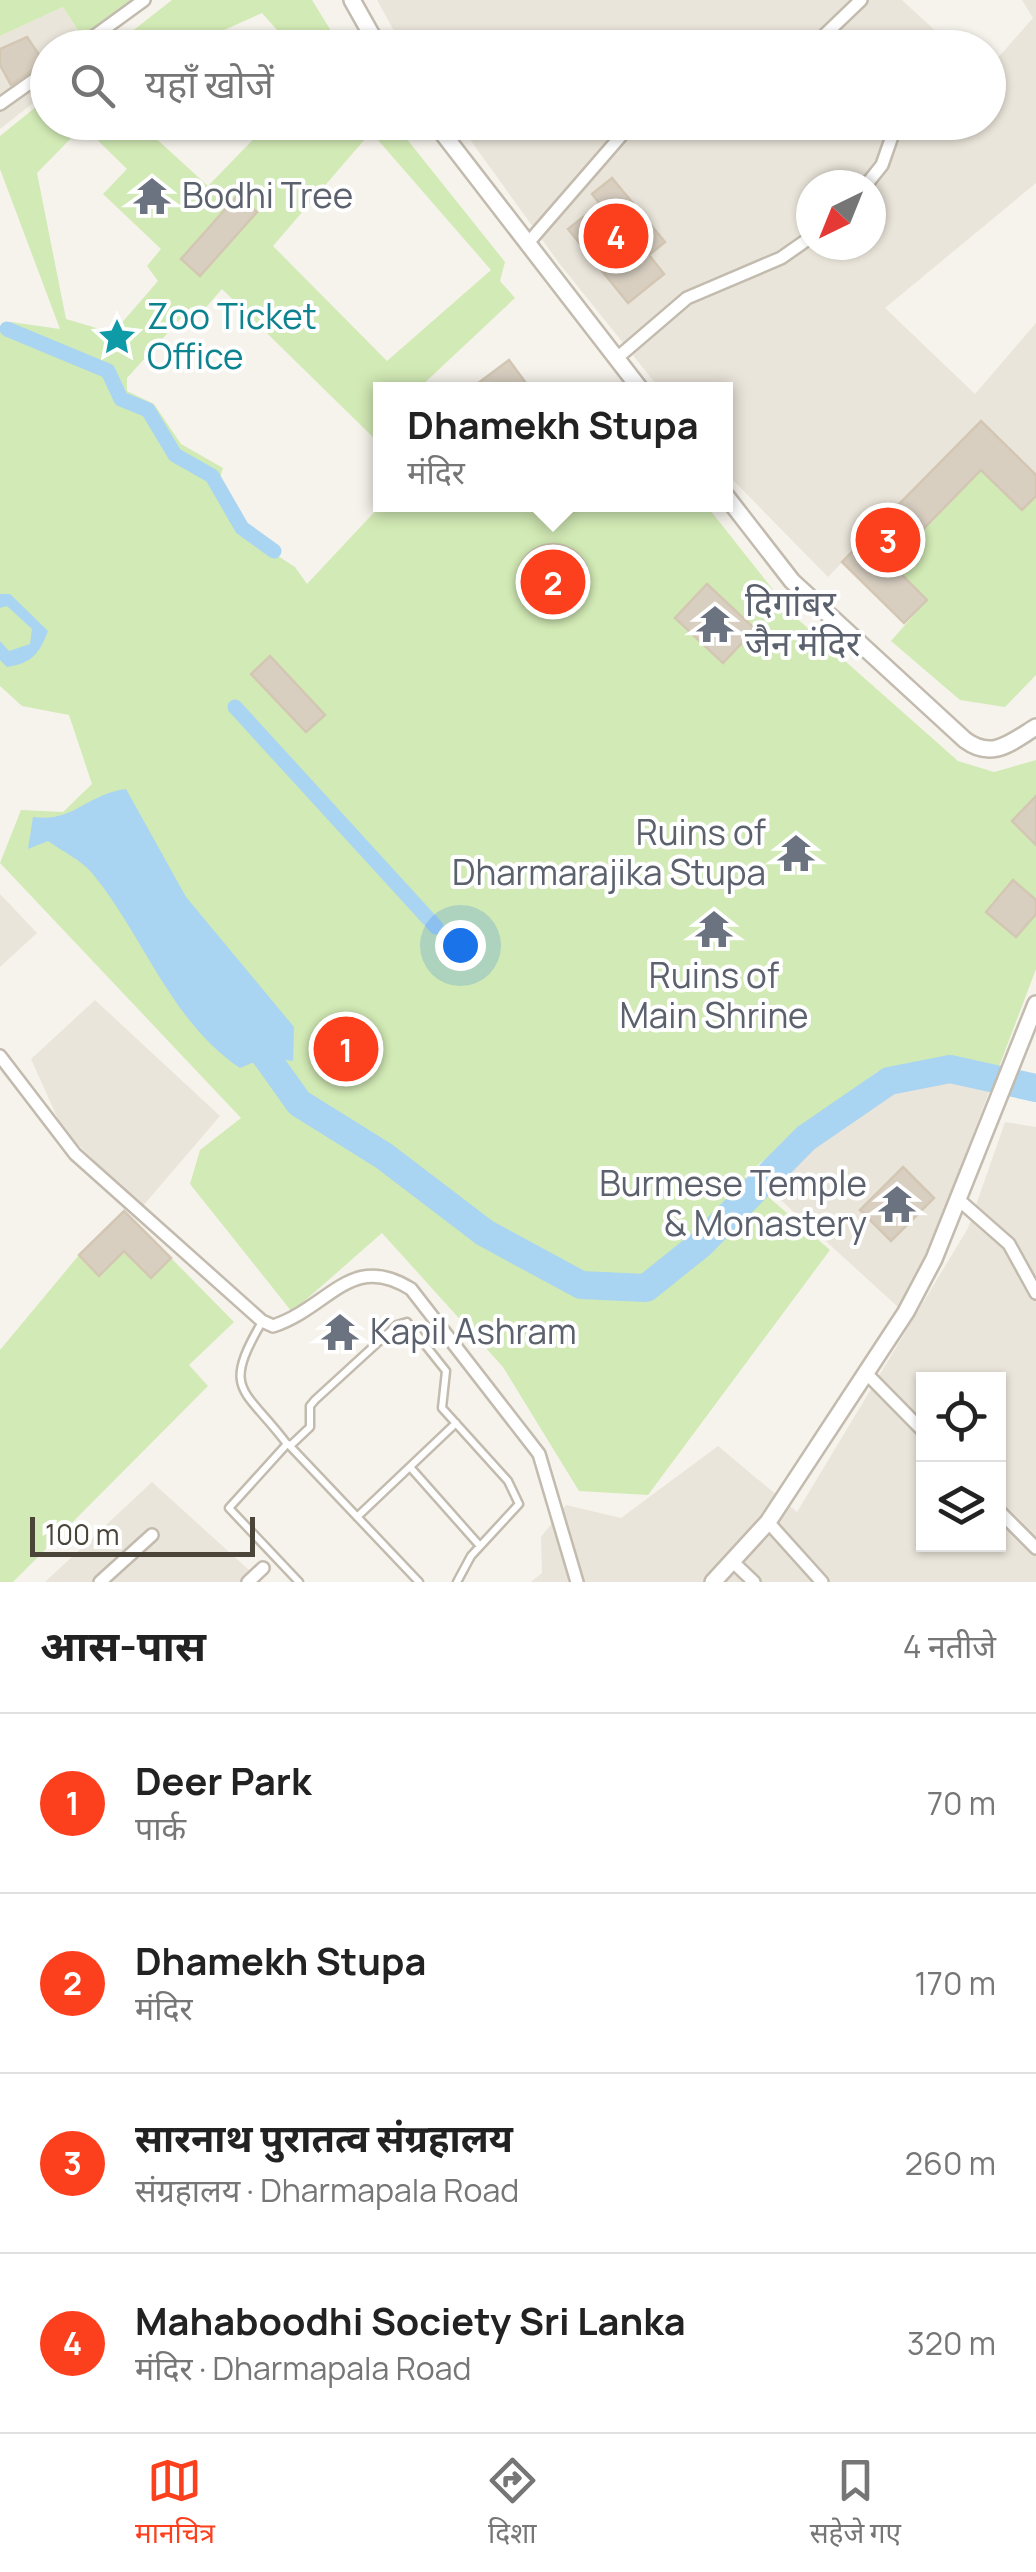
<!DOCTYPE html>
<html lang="hi">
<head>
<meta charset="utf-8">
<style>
	body { margin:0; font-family:Manrope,"Noto Sans Devanagari",sans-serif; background:#f6f6f6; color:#222 }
	.controls { position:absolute; right:30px; bottom:30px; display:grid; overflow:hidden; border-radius:0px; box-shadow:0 2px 8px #0004 }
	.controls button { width:90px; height:90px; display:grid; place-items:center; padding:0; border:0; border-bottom:2px solid #e0e0e0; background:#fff; color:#222; font:50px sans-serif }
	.compass { position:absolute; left:796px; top:170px; width:90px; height:90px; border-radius:50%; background:#fff; box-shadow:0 2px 8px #0004; rotate:223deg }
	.scale { position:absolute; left:30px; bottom:25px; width:225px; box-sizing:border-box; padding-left:10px; border:5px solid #4b4439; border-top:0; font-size:28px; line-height:35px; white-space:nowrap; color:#4b4439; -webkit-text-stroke:8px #fff; paint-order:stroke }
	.you { position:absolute; left:460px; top:945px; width:35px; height:35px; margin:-25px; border:8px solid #fff; border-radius:50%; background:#1a73e8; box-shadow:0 0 0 15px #1a73e833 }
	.badge { display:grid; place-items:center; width:65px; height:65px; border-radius:50%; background:#fc3f1d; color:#fff; font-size:32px; font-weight:700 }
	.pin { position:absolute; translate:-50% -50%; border:5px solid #fff; box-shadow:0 2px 10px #0006 }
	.popup { position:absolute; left:373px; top:382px; width:360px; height:130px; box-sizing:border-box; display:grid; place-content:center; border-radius:0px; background:#fff; filter:drop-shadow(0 2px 8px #0005); font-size:32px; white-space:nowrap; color:#767676 }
	.popup b { font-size:38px; color:#222 }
	.popup::after { content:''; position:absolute; left:50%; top:100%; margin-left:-20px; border:20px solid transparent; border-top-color:#fff }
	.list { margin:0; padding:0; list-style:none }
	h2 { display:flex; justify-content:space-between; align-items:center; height:130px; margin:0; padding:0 40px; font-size:42px }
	h2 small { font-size:32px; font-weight:400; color:#767676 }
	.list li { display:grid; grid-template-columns:65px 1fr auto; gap:30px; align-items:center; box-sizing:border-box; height:180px; padding:0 40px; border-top:2px solid #e0e0e0 }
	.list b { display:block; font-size:38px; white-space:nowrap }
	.list p { margin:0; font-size:32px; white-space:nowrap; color:#767676 }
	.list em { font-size:32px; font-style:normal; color:#767676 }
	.icon { flex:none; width:55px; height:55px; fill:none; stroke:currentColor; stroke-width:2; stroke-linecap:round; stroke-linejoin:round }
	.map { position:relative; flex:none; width:1036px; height:1582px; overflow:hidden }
	.search { position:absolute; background:#fff; box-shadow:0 2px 8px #0004; left:30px; right:30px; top:30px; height:110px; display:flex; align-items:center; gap:25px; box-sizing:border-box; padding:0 35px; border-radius:55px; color:#767676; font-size:38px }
	.sheet { height:850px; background:#fff }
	nav { display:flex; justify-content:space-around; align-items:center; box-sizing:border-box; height:140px; border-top:2px solid #e0e0e0; background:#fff; font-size:28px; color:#767676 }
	nav a { display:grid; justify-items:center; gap:5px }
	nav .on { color:#fc3f1d }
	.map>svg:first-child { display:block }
	.residential { fill:#eae5da; fill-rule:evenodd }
	.green { fill:#d2eab5; fill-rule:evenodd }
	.water { fill:#a9d4f2 }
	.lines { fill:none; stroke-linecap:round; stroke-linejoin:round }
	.canal { stroke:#a9d4f2; stroke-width:15 }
	.river { stroke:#a9d4f2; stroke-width:28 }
	.building { fill:#d8cfc1; stroke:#d3c7b4; stroke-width:2.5 }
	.service-casing { stroke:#c2bbae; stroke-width:11 }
	.minor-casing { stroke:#c2bbae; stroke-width:16 }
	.tertiary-casing { stroke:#c2bbae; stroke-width:20 }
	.service { stroke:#fff; stroke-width:6 }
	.minor { stroke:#fff; stroke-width:11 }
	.tertiary { stroke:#fff; stroke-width:15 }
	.labels { text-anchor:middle; stroke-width:8; stroke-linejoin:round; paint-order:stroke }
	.worship-label { font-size:35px; fill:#5b616d; stroke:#fff; text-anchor:start }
	.culture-label { font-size:35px; fill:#0d838f; stroke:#fff; text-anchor:start }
</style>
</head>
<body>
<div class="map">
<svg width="1036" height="1582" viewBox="0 0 1036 1582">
	<rect width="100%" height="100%" fill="#f6f3ec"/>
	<path class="residential" d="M 377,0 L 902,0 L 953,47 L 403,47 Z
		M 1022,0 L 1036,0 L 1036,183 L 885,308 L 975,394 L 1036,323 L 1036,475 L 980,421 L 828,577 L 726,473 L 726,390 L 660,389 L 559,263 L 458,123 L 988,122 L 989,68 L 1033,18 ZM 811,185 L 871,185 L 871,245 L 811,245 Z
		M 63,7 L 87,47 L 48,48 L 47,92 L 0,129 L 0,36 Z
		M 0,894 L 37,933 L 0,967 Z
		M 95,1000 L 220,1116 L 142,1207 L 63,1130 L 31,1059 Z
		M 934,1073 L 992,1084 L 928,1253 L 898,1307 L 761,1182 L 881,1095 Z
		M 1005,1122 L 1036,1127 L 1036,1582 L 531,1582 L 542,1573 L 541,1537 L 566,1505 L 621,1518 L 718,1446 L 797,1512 L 968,1228 ZM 924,1380 L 998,1380 L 998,1544 L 924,1544 Z
		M 152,1482 L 262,1582 L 45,1582 Z"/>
	<path class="green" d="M 0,0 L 135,0 L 83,39 L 63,7 L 0,36 Z
		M 172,0 L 312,0 L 341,47 L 292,47 L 262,13 L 186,47 L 112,47 Z
		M 47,98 L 48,122 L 139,123 L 208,186 L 269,123 L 394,123 L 505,262 L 500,281 L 515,298 L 418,389 L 380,390 L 380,444 L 222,289 L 201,313 L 191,307 L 127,378 L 127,391 L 154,404 L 181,444 L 223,468 L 215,494 L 247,536 L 295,567 L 307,584 L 381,505 L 706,505 L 793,615 L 958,761 L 994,772 L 1036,760 L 1036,969 L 997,1072 L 942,1057 L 877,1072 L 744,1176 L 830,1250 L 648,1495 L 579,1491 L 503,1367 L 382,1233 L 292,1312 L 190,1184 L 200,1150 L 241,1118 L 0,863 L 21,810 L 63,812 L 92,784 L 69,715 L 22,706 L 0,686 L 0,332 L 11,322 L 60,329 L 0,169 L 0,136 ZM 83,126 L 127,169 L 103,194 L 161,249 L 147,266 L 158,281 L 113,333 L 66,319 L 37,173 ZM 371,132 L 491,270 L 387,361 L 273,246 Z
		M 981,470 L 1021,510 L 1036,495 L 1036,675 L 1005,707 L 960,700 L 891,641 L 927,600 L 890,563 Z
		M 124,1251 L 151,1277 L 171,1258 L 234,1322 L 189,1365 L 208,1386 L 13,1582 L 0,1582 L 0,1350 L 79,1255 L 100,1275 Z"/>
	<path class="water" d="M 0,594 L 10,594 L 48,631 C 39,654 32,663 7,667 L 0,660 L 0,641 L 9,651 L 30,644 L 32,629 L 7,606 L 0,608 Z
		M 126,789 L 186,897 L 294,1027 L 293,1061 L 266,1057 L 240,1068 C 170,1021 144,936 92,873 C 81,860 62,851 48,841 L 28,849 L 33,817 C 73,823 87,794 126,789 Z"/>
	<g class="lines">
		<path class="canal" d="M 7,329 L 108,371 L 121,399 L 148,410 L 175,455 L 212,476 L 242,528 L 274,551
			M 235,707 L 436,927"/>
		<path class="river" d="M 245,1027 L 299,1103 L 384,1156 L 485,1233 L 581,1285 L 646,1288 L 701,1244 L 806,1138 L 889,1081 L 950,1069 L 1036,1088"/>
	</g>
	<path class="building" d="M 27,37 L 44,62 L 11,85 L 0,65 L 0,49 Z
		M 612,178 L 665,242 L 649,255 L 664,274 L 628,303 L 568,229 L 600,204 L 592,194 Z
		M 238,195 L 257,212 L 200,276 L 181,259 Z
		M 509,360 L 531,390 L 469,390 Z
		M 981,421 L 1036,475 L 1036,496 L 1022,510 L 981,470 L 890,563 L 927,600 L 904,623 L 842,562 Z
		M517 580a36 36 0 1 1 72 0a36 36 0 1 1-72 0Z
		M 707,584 L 755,629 L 723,663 L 675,618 Z
		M 270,656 L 325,715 L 306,732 L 251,674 Z
		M 1036,796 L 1036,845 L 1012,821 Z
		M 1013,880 L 1036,900 L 1036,914 L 1016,937 L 986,912 Z
		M 903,1167 L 934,1198 L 891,1241 L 860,1210 Z
		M 124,1211 L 171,1258 L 151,1278 L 124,1251 L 99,1276 L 79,1255 Z"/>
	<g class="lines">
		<g class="service-casing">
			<path id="service" d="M 262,1322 C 221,1392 244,1387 287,1444 L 229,1508 L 299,1582
				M 288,1444 L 419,1582
				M 290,1446 L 310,1427 L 310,1406 L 315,1400 L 397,1325 L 407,1322 L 446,1371 L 442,1408 L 508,1481 L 519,1504 L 471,1556 L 457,1582
				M 410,1467 L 480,1546
				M 357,1517 L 456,1423"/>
		</g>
		<g class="minor-casing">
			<path id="minor" d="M 78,48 L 144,0
				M 811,48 L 861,0
				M 0,104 L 48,70
				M 866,185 L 882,165 L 897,122
				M 528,243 L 633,122
				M 617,358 L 687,298 L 781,258 L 811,237
				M 0,1056 L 75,1154 L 262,1321 L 273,1326 C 330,1307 351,1251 411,1289 L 539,1454 L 577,1582
				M 959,1200 L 1009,1244 L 1036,1293
				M 866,1373 L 924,1432
				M 998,1510 L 1036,1548
				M 768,1522 L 822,1582
				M 733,1562 L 754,1582
				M 100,1582 L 152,1535
				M 248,1582 L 263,1568"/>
		</g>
		<g class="tertiary-casing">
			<path id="tertiary" d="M 352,0 L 379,48
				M 434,122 L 641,390
				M 726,496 L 792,581 L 965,740 C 992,760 1010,743 1036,727
				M 713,1582 L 768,1522 L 906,1312 L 934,1259 L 1036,1004"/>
		</g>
		<use href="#service" class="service"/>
		<use href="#minor" class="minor"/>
		<use href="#tertiary" class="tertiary"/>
	</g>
	<defs>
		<g id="temple-bare" transform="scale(3)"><path d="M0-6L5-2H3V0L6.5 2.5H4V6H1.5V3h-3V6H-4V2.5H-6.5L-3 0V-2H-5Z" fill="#6b7280" stroke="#fff" stroke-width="2.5" paint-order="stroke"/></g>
		<g id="sight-bare" transform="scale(3)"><path d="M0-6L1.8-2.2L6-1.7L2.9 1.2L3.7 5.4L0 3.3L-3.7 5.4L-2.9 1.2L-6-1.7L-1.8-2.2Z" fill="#0f9aa8" stroke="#fff" stroke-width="2.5" paint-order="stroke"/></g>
	</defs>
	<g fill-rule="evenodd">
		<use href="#temple-bare" x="152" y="196"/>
		<use href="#sight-bare" x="117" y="337"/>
		<use href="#temple-bare" x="715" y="624"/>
		<use href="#temple-bare" x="796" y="853"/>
		<use href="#temple-bare" x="714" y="929"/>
		<use href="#temple-bare" x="897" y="1204"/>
		<use href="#temple-bare" x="340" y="1332"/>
	</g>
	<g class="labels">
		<g class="worship-label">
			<text x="182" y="208">Bodhi Tree</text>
			<text x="745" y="616">दिगांबर<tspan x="745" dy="40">जैन मंदिर</tspan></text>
			<text x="766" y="845" text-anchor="end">Ruins of<tspan x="766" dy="40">Dharmarajika Stupa</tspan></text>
			<text x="714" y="988" text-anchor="middle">Ruins of<tspan x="714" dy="40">Main Shrine</tspan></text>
			<text x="867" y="1196" text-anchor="end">Burmese Temple<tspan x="867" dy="40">&amp; Monastery</tspan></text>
			<text x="370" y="1344">Kapil Ashram</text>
		</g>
		<g class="culture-label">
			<text x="147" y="329">Zoo Ticket<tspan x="147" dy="40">Office</tspan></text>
		</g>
	</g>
</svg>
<div class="controls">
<button><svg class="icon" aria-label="locate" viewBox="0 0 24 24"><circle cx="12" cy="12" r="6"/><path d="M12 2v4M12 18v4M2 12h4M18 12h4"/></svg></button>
<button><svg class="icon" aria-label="layers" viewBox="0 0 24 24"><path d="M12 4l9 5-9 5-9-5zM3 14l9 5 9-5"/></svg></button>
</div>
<svg class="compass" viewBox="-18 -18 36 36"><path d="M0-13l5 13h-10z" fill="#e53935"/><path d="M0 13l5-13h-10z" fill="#767676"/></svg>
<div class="scale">100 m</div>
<div class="you"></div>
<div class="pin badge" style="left:346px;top:1049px">1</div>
<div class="pin badge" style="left:553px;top:582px">2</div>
<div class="popup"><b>Dhamekh Stupa</b>मंदिर</div>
<div class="pin badge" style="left:888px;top:540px">3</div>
<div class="pin badge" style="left:616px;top:236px">4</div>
<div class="search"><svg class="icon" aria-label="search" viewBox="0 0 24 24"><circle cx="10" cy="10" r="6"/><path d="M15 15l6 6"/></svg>यहाँ खोजें</div>
</div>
<section class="sheet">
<h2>आस-पास<small>4 नतीजे</small></h2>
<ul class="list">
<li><span class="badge">1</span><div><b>Deer Park</b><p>पार्क</p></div><em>70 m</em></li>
<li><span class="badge">2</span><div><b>Dhamekh Stupa</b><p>मंदिर</p></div><em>170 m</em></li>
<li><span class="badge">3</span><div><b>सारनाथ पुरातत्व संग्रहालय</b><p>संग्रहालय · Dharmapala Road</p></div><em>260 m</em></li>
<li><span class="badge">4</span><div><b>Mahaboodhi Society Sri Lanka</b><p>मंदिर · Dharmapala Road</p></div><em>320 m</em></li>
</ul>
</section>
<nav>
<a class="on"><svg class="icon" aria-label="map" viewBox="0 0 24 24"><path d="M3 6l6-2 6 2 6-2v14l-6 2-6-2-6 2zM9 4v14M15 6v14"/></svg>मानचित्र</a>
<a><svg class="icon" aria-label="directions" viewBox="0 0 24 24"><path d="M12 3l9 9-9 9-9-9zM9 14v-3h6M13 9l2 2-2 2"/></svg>दिशा</a>
<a><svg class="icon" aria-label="saved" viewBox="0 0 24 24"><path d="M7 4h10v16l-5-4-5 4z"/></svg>सहेजे गए</a>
</nav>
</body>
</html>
